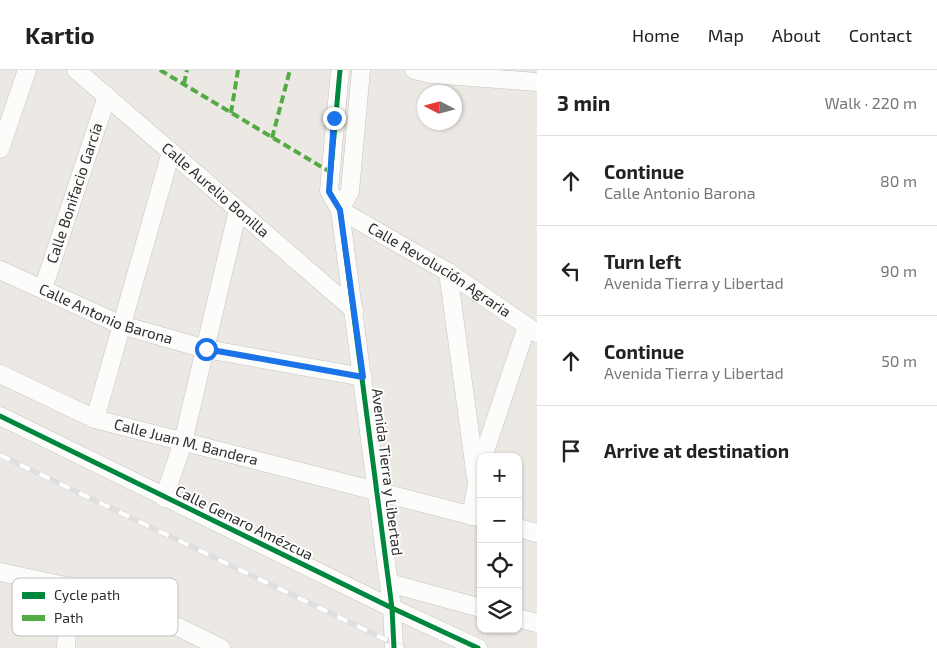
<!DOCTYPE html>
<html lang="en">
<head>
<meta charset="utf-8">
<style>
	body { margin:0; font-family:"Exo 2",sans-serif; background:#f6f6f6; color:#222 }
	.controls { position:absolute; right:15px; bottom:15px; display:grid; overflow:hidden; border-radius:10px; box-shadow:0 1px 4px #0004 }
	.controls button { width:45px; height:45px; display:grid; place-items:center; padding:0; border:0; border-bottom:1px solid #e0e0e0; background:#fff; color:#222; font:25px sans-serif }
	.compass { position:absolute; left:417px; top:15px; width:45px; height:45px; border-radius:50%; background:#fff; box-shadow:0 1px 4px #0004; rotate:276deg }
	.stop { position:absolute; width:15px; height:15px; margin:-11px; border:4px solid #1a73e8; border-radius:50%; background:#fff }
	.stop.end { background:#1a73e8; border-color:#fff; box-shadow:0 1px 5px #0008 }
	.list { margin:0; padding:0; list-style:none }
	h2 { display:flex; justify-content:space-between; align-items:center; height:65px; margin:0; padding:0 20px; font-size:21px }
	h2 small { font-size:16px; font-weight:400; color:#767676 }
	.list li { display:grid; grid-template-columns:32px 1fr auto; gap:15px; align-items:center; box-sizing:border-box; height:90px; padding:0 20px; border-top:1px solid #e0e0e0 }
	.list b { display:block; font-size:19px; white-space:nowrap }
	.list p { margin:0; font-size:16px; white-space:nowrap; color:#767676 }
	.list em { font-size:16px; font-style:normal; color:#767676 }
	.icon { flex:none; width:28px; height:28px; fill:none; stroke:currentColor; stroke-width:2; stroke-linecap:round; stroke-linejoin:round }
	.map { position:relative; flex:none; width:537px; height:578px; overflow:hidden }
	header { display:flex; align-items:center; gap:30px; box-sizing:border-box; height:70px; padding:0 25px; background:#fff; border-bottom:1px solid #e0e0e0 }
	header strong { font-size:24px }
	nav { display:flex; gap:28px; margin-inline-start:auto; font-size:18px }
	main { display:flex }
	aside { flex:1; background:#fff }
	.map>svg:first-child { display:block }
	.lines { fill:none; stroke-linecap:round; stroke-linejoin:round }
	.minor-casing { stroke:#c5c4c5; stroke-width:19 }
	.minor { stroke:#fcfcfb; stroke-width:18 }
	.rail-casing { stroke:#dfdfe1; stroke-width:5.5 }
	.rail { stroke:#fff; stroke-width:4; stroke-dasharray:11; stroke-linecap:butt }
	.quiet { stroke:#54ab44; stroke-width:4; stroke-dasharray:8 4; stroke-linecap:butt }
	.cycleway-casing { stroke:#fff; stroke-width:8 }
	.cycleway { stroke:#00873e; stroke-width:5 }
	.route { stroke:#1a73e8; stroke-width:6 }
	.labels { text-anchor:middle; stroke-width:4; stroke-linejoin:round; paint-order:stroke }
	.street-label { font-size:15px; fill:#2e2e2e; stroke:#fff }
	.key { fill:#fff; stroke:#c0c0c0; stroke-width:1 }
	.key-label { font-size:14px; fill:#2e2e2e }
</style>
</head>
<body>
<header>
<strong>Kartio</strong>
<nav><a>Home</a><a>Map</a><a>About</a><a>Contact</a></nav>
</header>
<main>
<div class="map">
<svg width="537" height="578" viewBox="0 0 537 578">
	<rect width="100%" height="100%" fill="#ece8e4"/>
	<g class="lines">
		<g class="minor-casing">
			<g id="minor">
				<path id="s1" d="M 76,0 L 354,240"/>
				<path d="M 340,0 L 329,121 L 340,140 L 392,538 L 394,578"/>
				<path d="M 414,0 L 431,4 L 537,12"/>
				<path d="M 0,79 L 27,0"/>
				<path id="s2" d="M 340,140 L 448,202 L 537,263"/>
				<path d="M 340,140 L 350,121 L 361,0"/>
				<path id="s3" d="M 0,200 L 121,255 L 206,279 L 363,307"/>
				<path d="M 448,202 L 476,408"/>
				<path id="s4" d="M 43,219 L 107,26"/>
				<path id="s5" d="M 0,304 L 95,349 L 481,448"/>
				<path d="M 0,346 L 392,538 L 478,578"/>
				<path d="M 95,349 L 171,82"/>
				<path d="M 483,387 L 527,256"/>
				<path d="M 164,428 L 183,372 L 238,140"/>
				<path d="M 471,446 L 480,398"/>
				<path d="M 518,458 L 537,463"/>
				<path d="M 0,502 L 117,527 L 221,578"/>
				<path d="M 389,513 L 481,538"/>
				<path d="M 518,548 L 537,553"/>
				<path d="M 66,578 L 70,516"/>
			</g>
		</g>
		<use href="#minor" class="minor"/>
		<g class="rail-casing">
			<path id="rail" d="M 0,385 L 403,578"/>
		</g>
		<use href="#rail" class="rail"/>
		<path class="quiet" d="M 160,0 L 330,102
			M 184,14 L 187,0
			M 231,43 L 238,0
			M 272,68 L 290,0"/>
		<g class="cycleway-casing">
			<path id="cycleway" d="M 340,0 L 329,121 L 340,140 L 392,538 L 394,578
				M 0,346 L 392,538 L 478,578"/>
		</g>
		<use href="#cycleway" class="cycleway"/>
	</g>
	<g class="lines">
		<path class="route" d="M 206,279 L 363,307 L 340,140 L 329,122 L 334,48"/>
	</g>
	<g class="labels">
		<g class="street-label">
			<text dy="5" stroke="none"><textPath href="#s1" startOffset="184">Calle Aurelio Bonilla</textPath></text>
			<text dy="5" stroke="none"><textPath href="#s4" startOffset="101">Calle Bonifacio García</textPath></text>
			<text dy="5" stroke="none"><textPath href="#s2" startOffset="116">Calle Revolución Agraria</textPath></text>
			<text dy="5" stroke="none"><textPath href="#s3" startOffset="115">Calle Antonio Barona</textPath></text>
			<text dy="5" stroke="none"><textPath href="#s5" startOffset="199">Calle Juan M. Bandera</textPath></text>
			<text transform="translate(387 402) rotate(83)" y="5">Avenida Tierra y Libertad</text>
			<text transform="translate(244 453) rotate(26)" y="5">Calle Genaro Amézcua</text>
		</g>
	</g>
	<rect x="12" y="508" width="166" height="58" rx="8" class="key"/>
	<rect x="22" y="522" width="23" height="7" fill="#00873e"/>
	<rect x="22" y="545" width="23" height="6" fill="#54ab44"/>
	<g class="key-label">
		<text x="54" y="530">Cycle path</text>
		<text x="54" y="553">Path</text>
	</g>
</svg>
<div class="controls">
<button>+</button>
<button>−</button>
<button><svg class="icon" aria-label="locate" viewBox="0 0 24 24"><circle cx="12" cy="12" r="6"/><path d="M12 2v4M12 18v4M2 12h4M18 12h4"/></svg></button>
<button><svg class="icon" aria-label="layers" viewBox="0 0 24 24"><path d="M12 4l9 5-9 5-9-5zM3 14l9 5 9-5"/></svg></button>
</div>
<svg class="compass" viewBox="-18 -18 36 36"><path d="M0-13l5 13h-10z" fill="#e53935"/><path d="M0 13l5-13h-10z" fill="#767676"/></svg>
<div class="stop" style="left:206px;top:279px"></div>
<div class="stop end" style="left:334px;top:48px"></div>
</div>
<aside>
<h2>3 min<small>Walk · 220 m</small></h2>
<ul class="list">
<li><svg class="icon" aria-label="ahead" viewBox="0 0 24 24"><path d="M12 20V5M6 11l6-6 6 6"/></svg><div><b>Continue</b><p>Calle Antonio Barona</p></div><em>80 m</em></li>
<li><svg class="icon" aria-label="left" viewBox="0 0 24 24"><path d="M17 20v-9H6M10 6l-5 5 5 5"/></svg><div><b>Turn left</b><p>Avenida Tierra y Libertad</p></div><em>90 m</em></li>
<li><svg class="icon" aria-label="ahead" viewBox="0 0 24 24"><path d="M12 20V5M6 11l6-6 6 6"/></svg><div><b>Continue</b><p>Avenida Tierra y Libertad</p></div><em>50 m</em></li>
<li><svg class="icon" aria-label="arrive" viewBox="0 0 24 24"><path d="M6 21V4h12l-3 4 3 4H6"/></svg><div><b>Arrive at destination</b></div></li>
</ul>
</aside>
</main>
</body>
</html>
